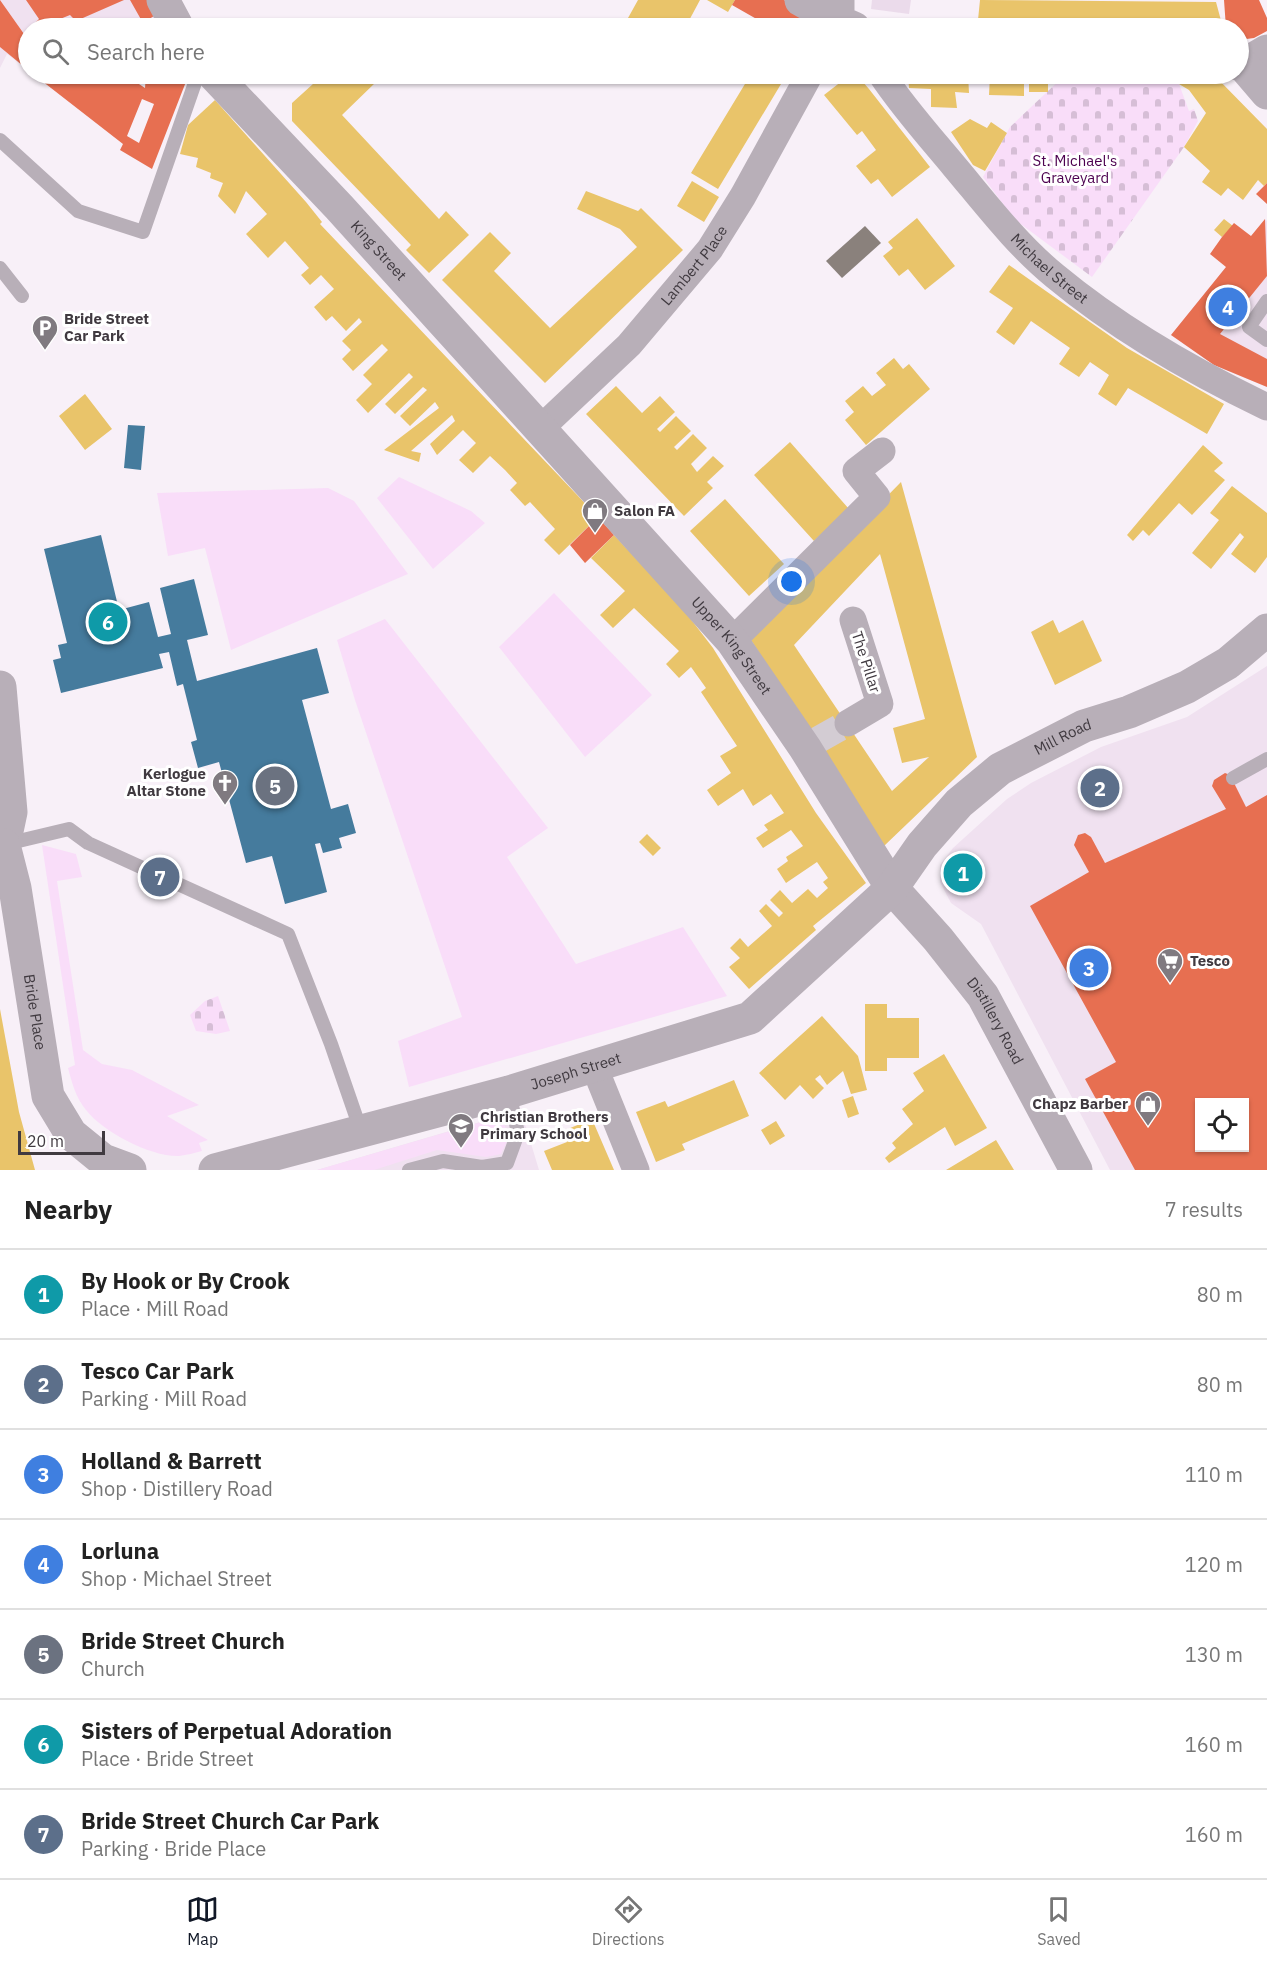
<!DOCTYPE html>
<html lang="en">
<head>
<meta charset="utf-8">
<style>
	body { margin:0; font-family:"IBM Plex Sans",sans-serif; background:#f6f6f6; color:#222 }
	.controls { position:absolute; right:18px; bottom:18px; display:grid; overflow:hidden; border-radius:0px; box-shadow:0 2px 4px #0004 }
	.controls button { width:54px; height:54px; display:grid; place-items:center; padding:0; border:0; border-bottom:2px solid #e0e0e0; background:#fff; color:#222; font:30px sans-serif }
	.scale { position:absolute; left:18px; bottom:15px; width:87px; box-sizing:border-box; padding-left:6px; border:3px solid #403a40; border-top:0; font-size:16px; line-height:21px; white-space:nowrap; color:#403a40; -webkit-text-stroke:4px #fff; paint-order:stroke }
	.you { position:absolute; left:792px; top:582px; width:21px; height:21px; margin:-15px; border:4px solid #fff; border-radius:50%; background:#1a73e8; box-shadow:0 0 0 9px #1a73e833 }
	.badge { display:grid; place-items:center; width:39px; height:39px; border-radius:50%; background:#111827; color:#fff; font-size:20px; font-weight:700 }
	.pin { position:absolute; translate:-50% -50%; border:3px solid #fff; box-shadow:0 2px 6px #0006 }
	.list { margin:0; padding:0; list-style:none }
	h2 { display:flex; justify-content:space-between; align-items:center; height:78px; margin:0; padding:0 24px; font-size:26px }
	h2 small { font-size:20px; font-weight:400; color:#767676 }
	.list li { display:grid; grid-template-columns:39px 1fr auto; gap:18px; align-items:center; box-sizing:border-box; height:90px; padding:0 24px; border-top:2px solid #e0e0e0 }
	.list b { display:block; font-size:22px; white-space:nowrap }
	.list p { margin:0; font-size:20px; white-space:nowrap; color:#767676 }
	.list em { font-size:20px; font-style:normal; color:#767676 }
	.icon { flex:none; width:33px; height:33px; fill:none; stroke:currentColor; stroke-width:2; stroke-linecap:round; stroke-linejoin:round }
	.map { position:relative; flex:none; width:1267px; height:1170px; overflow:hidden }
	.search { position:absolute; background:#fff; box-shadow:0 2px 4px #0004; left:18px; right:18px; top:18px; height:66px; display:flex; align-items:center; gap:15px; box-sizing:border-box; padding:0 21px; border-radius:33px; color:#767676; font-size:22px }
	.sheet { height:708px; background:#fff }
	nav { display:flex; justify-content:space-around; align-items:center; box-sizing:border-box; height:84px; border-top:2px solid #e0e0e0; background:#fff; font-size:16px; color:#767676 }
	nav a { display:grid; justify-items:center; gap:3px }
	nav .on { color:#111827 }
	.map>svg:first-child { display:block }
	.built { fill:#f0e1f0; fill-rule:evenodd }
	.grass { fill:#f9ddf9 }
	.cemetery { fill:url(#cemetery-stones) }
	.homes { fill:#e9c46a; fill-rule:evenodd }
	.shops { fill:#e76f51; fill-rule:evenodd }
	.public { fill:#457b9d }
	.industry { fill:#8a817c }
	.building { fill:#ebdbeb }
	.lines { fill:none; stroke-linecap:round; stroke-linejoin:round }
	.minor-tunnel { stroke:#d3ccd3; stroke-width:27; stroke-dasharray:27 14; stroke-linecap:butt }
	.service { stroke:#b8afb8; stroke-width:14 }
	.minor { stroke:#b8afb8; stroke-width:27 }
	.tertiary { stroke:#b8afb8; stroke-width:33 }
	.secondary { stroke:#b8afb8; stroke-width:33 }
	.labels { text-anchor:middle; stroke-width:6; stroke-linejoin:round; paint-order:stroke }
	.park-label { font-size:15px; fill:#4c004f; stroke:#fff }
	.street-label { font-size:15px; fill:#403a40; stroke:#fff }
	.poi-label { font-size:15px; font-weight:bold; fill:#403a40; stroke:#fff; text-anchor:start }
</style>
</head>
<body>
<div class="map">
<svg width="1267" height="1170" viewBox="0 0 1267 1170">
	<defs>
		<pattern id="cemetery-stones" width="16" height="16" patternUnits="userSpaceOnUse" patternTransform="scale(1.5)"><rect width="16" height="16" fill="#f9ddf9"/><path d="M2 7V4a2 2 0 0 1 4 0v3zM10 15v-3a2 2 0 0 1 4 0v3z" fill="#d6bed6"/></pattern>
	</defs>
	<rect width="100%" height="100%" fill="#f8f0f8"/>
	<path class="built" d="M 0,0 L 149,0 L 160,28 L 28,28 L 28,70 L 7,54 L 0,68 Z
		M 1265,219 L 1267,221 L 1267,387 L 1214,365 L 1171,335 Z
		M 1267,666 L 1267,1170 L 1110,1170 L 981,924 L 951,903 L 940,882 L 940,865 L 953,848 L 1007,799 L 1031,783 L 1101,747 L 1187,717 ZM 1200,1102 L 1244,1102 L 1244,1148 L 1200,1148 Z
		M 518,1111 L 526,1127 L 539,1170 L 317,1170 Z"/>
	<path class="grass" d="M 399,477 L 471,511 L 485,523 L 433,569 L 377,498 Z
		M 328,488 L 354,501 L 408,574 L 231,650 L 205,548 L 168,556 L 157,493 Z
		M 554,593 L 652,695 L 585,757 L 499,647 Z
		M 385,619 L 548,828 L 507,857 L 576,964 L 683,927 L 727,996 L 409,1087 L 398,1041 L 462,1017 L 355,700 L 337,640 Z
		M 42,845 L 76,854 L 82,877 L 57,881 L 83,1050 L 102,1064 L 132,1070 L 199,1105 L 167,1116 L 208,1140 L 199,1143 L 202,1151 C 194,1153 187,1155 179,1156 C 151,1157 103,1132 86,1110 C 76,1098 72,1083 68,1068 L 75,1065 Z
		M 485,1121 L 504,1124 L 509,1136 L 501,1154 L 486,1157 L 437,1150 L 374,1170 L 317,1170 Z"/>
	<path class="cemetery" d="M 1066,74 L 1170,74 L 1179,84 L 1189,111 L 1194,109 L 1198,121 L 1184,147 L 1092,277 L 1014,219 L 983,177 L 1010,127 Z
		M 218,996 L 230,1031 L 216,1034 L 196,1031 L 190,1015 L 205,1001 Z"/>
	<path class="homes" d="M 638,0 L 700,0 L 685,28 L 646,28 L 628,18 Z
		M 707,0 L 735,0 L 728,12 Z
		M 980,0 L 1216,2 L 1223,28 L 1105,28 L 978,20 Z
		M 324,74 L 367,74 L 376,82 L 342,115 L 439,219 L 446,211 L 469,235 L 429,273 L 406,250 L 411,245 L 292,121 L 292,103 Z
		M 751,74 L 787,74 L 718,189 L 691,173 Z
		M 851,74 L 856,74 L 869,89 L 930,167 L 892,197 L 878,179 L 871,184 L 856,166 L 876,150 L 862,131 L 857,135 L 824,95 Z
		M 908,74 L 968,74 L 969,93 L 955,92 L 957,108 L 931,107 L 931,89 L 909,88 Z
		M 990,74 L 1063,74 L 1063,77 L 1048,77 L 1048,92 L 1029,92 L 1029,80 L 1024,80 L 1024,96 L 989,95 Z
		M 1186,74 L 1213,74 L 1267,129 L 1267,183 L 1264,186 L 1258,180 L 1243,200 L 1228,188 L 1221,196 L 1202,182 L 1210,171 L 1184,147 L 1206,113 L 1189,90 L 1179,84 Z
		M 215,100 L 306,202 L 322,222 L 320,224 L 598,517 L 559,555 L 544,540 L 555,529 L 530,502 L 525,506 L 510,490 L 517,483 L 505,470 L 490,456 L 473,473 L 459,460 L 476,443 L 463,430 L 437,455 L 430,444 L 455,421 L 452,415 L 411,451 L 421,453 L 419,462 L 384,450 L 439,408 L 435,402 L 410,426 L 400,416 L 427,390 L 423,387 L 395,414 L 385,404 L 413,377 L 409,373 L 368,413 L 356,400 L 372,384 L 363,375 L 388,350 L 382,344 L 353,371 L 342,359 L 351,350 L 342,341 L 362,322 L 359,318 L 346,331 L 332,316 L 326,321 L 314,307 L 334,289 L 321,275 L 310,285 L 301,275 L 309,268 L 285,241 L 268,258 L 246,234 L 267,214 L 246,191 L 235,214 L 218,196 L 223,183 L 210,178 L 211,173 L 196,167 L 198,158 L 180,154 L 188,125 Z
		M 970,119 L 987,128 L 991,122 L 1007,133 L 985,171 L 973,165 L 951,132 Z
		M 692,181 L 719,197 L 704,222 L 677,206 Z
		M 586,191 L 638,211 L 641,208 L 683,250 L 545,383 L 442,280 L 490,232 L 511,253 L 494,271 L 550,328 L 637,247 L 620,229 L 577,209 Z
		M 917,218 L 955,266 L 925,290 L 908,269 L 899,276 L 883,256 L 893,248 L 888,242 Z
		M 1224,219 L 1233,226 L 1222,237 L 1214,230 Z
		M 1009,265 L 1127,348 L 1224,404 L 1207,434 L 1128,388 L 1116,406 L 1098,394 L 1109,375 L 1090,362 L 1079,377 L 1059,364 L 1070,348 L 1031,321 L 1014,345 L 996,332 L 1013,308 L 989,292 Z
		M 894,358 L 903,369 L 909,364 L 930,389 L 866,445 L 845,420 L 854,412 L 845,401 L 863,386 L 872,396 L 886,385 L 876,373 Z
		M 616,386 L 642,413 L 660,396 L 675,412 L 657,429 L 660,432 L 676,416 L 691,431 L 674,447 L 677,450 L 693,434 L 707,448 L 691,464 L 697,472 L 713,456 L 724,466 L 707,482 L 713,488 L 684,516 L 586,414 Z
		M 85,394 L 112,429 L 85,450 L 59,416 Z
		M 790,442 L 849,509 L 814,541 L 754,475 Z
		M 1203,445 L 1223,463 L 1214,471 L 1225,480 L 1192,515 L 1179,503 L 1149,536 L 1143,530 L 1133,541 L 1127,535 Z
		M 901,482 L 977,757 L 884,846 L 749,637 ZM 880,554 L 925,719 L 893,728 L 902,763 L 929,757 L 892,791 L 794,645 Z
		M 1232,486 L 1267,513 L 1267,557 L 1255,573 L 1231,554 L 1244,537 L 1240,533 L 1211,569 L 1192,553 L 1219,520 L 1210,513 Z
		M 725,499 L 784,564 L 749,596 L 690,531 Z
		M 614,535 L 683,609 L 713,648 L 816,813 L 866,883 L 813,926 L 816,930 L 749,989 L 729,967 L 740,958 L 730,948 L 740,938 L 748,947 L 772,926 L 759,911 L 766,904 L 779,917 L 783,913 L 770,900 L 780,890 L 792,903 L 808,889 L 817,898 L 828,888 L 823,882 L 828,878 L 817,862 L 786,883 L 777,869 L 788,861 L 786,857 L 803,846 L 791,830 L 763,848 L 756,838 L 768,830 L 764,825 L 784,813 L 771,794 L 753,806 L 743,789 L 718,806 L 707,790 L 731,773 L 720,756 L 737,746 L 701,692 L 706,688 L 691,667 L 679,678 L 666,664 L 679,651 L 634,608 L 613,628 L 600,615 L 625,591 L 591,558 Z
		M 1053,620 L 1059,633 L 1083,620 L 1102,661 L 1055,685 L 1031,632 Z
		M 647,834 L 661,848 L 653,856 L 639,842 Z
		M 865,1004 L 887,1004 L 887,1018 L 919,1018 L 919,1058 L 887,1058 L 887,1071 L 865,1071 Z
		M 0,1009 L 19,1112 L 35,1170 L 0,1170 Z
		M 822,1016 L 858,1056 L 867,1090 L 851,1094 L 843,1071 L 827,1085 L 820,1075 L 815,1079 L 824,1088 L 813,1099 L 800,1085 L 785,1100 L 759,1073 Z
		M 944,1054 L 987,1128 L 955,1146 L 945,1127 L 889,1163 L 885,1158 L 896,1148 L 892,1143 L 913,1124 L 902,1109 L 924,1091 L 913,1073 Z
		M 734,1080 L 749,1116 L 682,1144 L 685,1150 L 656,1162 L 636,1112 L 665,1101 L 668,1107 Z
		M 853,1096 L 859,1114 L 848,1118 L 842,1100 Z
		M 592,1119 L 614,1170 L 552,1170 L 544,1151 L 567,1142 L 563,1131 Z
		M 776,1121 L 785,1136 L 770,1145 L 761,1130 Z
		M 996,1140 L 1014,1170 L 946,1170 Z"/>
	<path class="shops" d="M 0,0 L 24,34 L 28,30 L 28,70 L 0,47 Z
		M 26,0 L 124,0 L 76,21 L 70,15 L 50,23 L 58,28 L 30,28 L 39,19 Z
		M 130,0 L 149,0 L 157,14 L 143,23 Z
		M 735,0 L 784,0 L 811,16 L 812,28 L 779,28 L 769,21 L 767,25 L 732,5 Z
		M 1224,0 L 1259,0 L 1267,18 L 1267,31 L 1254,38 L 1239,40 L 1239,28 L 1226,28 Z
		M 33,74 L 124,74 L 145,88 L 146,74 L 189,74 L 152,169 L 120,150 L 123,144 ZM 142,99 L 154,104 L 139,143 L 127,136 Z
		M 1267,183 L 1267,204 L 1256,194 Z
		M 1265,219 L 1267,276 L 1220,334 L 1267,359 L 1267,387 L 1214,365 L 1171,335 L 1226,267 L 1210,254 L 1222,237 L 1234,223 L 1251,236 Z
		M 598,517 L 614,535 L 585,563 L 570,545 Z
		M 1225,773 L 1230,775 L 1246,807 L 1267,795 L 1267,1170 L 1135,1170 L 1085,1079 L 1116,1062 L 1030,906 L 1089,872 L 1074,845 L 1078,835 L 1085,833 L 1091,837 L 1105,863 L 1226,809 L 1212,786 L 1214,780 ZM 1200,1102 L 1244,1102 L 1245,1148 L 1200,1148 Z"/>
	<path class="public" d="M 128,425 L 145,426 L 141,470 L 124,468 Z
		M 101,535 L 119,610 L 149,602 L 158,637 L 171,634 L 160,588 L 194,579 L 208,635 L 187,640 L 197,681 L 317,648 L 329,693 L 302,700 L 331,809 L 348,804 L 356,833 L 339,838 L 342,848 L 323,853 L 320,843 L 315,844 L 327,892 L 285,904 L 272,856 L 246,863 L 219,762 L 198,768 L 191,742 L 197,740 L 183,684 L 177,686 L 169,652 L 159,654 L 163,668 L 61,693 L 53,660 L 61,658 L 58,645 L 67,643 L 44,549 Z"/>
	<path class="industry" d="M 865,226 L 881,243 L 842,278 L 826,261 Z"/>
	<path class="building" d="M 872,0 L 911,0 L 909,14 L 871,9 Z"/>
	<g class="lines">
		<path class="minor-tunnel" d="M 816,741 L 848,723"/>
		<path class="service" d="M 0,140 L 78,211 L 143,232 L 198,74
			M 0,268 L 22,296
			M 1267,301 L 1249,327 L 1267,340
			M 1233,778 L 1267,759
			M 6,844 L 69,829 L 88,843 L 288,934 L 331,1044 L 361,1131
			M 409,1170 L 443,1161 L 482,1167 L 507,1163 L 518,1133 L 509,1092"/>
		<g class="minor">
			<path id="s1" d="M 881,74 C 903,107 929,136 954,166 C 986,204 1016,244 1055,276 C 1120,330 1192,371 1267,407"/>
			<path id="s2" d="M 541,428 L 629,345 L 710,249 L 743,196 L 810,74"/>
			<path d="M 732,641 L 877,497 L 856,471 L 882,451"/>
			<path d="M 848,723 L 880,704 L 853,620"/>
			<path d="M 594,1066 L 636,1170"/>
		</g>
		<path class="tertiary" d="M 801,0 L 838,21
			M 1243,65 L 1267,51
			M 0,687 L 11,812 L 4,845"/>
		<g class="secondary">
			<path d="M 163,0 L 178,28"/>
			<path d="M 838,0 L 838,21 L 854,28"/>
			<path d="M 1238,64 L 1243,65 L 1267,93"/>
			<path id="s3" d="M 213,74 L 339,207 L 732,641 L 805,748 L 892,888 L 938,939 L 983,996 L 1076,1170"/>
			<path id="s4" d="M 0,845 L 4,845 L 15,888 L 48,1096 L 71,1134 L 103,1160 L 130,1170"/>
			<path id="s5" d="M 215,1170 L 509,1092 L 750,1018 L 892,888 L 922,845 L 959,803 L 1000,769 L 1084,726 L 1129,712 L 1187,687 L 1228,663 L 1267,630"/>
		</g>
	</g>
	<defs>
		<g id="parking-pin" transform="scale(1.35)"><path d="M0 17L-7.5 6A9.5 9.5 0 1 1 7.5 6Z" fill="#807a80" stroke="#fff"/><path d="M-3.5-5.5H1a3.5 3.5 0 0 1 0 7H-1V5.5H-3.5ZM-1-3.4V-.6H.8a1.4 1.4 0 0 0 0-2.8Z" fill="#fff"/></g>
		<g id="shop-pin" transform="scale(1.35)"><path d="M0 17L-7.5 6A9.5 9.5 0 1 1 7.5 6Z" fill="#807a80" stroke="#fff"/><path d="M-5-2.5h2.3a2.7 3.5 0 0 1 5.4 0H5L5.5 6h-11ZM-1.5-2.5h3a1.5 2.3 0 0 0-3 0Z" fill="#fff"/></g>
		<g id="church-pin" transform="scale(1.35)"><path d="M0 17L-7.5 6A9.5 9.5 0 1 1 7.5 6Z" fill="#807a80" stroke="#fff"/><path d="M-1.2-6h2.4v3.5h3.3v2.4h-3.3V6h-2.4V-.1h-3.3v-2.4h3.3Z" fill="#fff"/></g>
		<g id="supermarket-pin" transform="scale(1.35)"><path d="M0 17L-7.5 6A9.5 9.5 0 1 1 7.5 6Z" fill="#807a80" stroke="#fff"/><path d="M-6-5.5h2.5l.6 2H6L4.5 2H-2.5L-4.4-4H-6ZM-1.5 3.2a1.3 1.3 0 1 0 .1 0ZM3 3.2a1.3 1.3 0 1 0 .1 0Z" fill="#fff"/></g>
		<g id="school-pin" transform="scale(1.35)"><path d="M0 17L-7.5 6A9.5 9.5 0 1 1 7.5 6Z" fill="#807a80" stroke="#fff"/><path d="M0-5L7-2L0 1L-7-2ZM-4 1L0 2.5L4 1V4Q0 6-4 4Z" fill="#fff"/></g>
	</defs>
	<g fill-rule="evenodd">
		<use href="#parking-pin" x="45" y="328"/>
		<use href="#shop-pin" x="595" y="511"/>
		<use href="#church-pin" x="225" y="783"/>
		<use href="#supermarket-pin" x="1170" y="961"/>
		<use href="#shop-pin" x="1148" y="1104"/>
		<use href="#school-pin" x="461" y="1126"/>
	</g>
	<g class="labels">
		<g class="park-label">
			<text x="1075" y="166">St. Michael's<tspan x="1075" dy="17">Graveyard</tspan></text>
		</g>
		<g class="street-label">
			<text dy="5" stroke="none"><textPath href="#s3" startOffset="242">King Street</textPath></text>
			<text dy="5" stroke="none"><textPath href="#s2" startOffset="224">Lambert Place</textPath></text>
			<text dy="5" stroke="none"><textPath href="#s1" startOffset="258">Michael Street</textPath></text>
			<text dy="5" stroke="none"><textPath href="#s3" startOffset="772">Upper King Street</textPath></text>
			<text transform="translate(866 662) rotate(72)" y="5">The Pillar</text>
			<text dy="5" stroke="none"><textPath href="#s5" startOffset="981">Mill Road</textPath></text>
			<text dy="5" stroke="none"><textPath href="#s4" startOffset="174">Bride Place</textPath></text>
			<text dy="5" stroke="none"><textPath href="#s3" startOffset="1232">Distillery Road</textPath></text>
			<text dy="5" stroke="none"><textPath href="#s5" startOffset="374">Joseph Street</textPath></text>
		</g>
		<g class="poi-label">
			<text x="64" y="324">Bride Street<tspan x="64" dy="17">Car Park</tspan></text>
			<text x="614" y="516">Salon FA</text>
			<text x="206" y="779" text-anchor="end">Kerlogue<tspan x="206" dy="17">Altar Stone</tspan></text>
			<text x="1190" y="966">Tesco</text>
			<text x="1128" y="1109" text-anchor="end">Chapz Barber</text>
			<text x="480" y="1122">Christian Brothers<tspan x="480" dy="17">Primary School</tspan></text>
		</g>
	</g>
</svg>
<div class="controls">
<button><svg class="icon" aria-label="locate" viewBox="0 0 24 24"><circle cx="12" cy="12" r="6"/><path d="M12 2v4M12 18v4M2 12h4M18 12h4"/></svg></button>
</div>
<div class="scale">20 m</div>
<div class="you"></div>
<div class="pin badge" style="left:963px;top:873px;background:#0f9aa8">1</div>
<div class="pin badge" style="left:1100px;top:788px;background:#5c6f8a">2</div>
<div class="pin badge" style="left:1089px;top:968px;background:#3f7fe0">3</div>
<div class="pin badge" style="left:1228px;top:307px;background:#3f7fe0">4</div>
<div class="pin badge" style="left:275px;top:786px;background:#6b7280">5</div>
<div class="pin badge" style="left:108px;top:622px;background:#0f9aa8">6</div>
<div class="pin badge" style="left:160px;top:877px;background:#5c6f8a">7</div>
<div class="search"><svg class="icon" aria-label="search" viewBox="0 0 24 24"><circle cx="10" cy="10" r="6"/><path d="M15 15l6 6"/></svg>Search here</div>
</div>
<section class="sheet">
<h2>Nearby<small>7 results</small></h2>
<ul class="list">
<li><span class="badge" style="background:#0f9aa8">1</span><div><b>By Hook or By Crook</b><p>Place · Mill Road</p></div><em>80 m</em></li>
<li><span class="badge" style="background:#5c6f8a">2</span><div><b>Tesco Car Park</b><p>Parking · Mill Road</p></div><em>80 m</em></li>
<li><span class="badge" style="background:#3f7fe0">3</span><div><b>Holland &amp; Barrett</b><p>Shop · Distillery Road</p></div><em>110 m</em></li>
<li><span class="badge" style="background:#3f7fe0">4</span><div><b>Lorluna</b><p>Shop · Michael Street</p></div><em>120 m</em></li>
<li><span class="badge" style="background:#6b7280">5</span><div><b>Bride Street Church</b><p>Church</p></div><em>130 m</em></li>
<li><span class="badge" style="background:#0f9aa8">6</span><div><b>Sisters of Perpetual Adoration</b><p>Place · Bride Street</p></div><em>160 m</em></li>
<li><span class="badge" style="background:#5c6f8a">7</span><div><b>Bride Street Church Car Park</b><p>Parking · Bride Place</p></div><em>160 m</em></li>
</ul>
</section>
<nav>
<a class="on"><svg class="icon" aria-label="map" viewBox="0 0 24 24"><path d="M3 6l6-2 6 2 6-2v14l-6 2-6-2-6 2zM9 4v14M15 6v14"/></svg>Map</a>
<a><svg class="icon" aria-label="directions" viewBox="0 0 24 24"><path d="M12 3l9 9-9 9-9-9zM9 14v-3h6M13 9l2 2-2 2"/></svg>Directions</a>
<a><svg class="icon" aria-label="saved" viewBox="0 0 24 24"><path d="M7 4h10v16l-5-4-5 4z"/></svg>Saved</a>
</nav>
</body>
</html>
